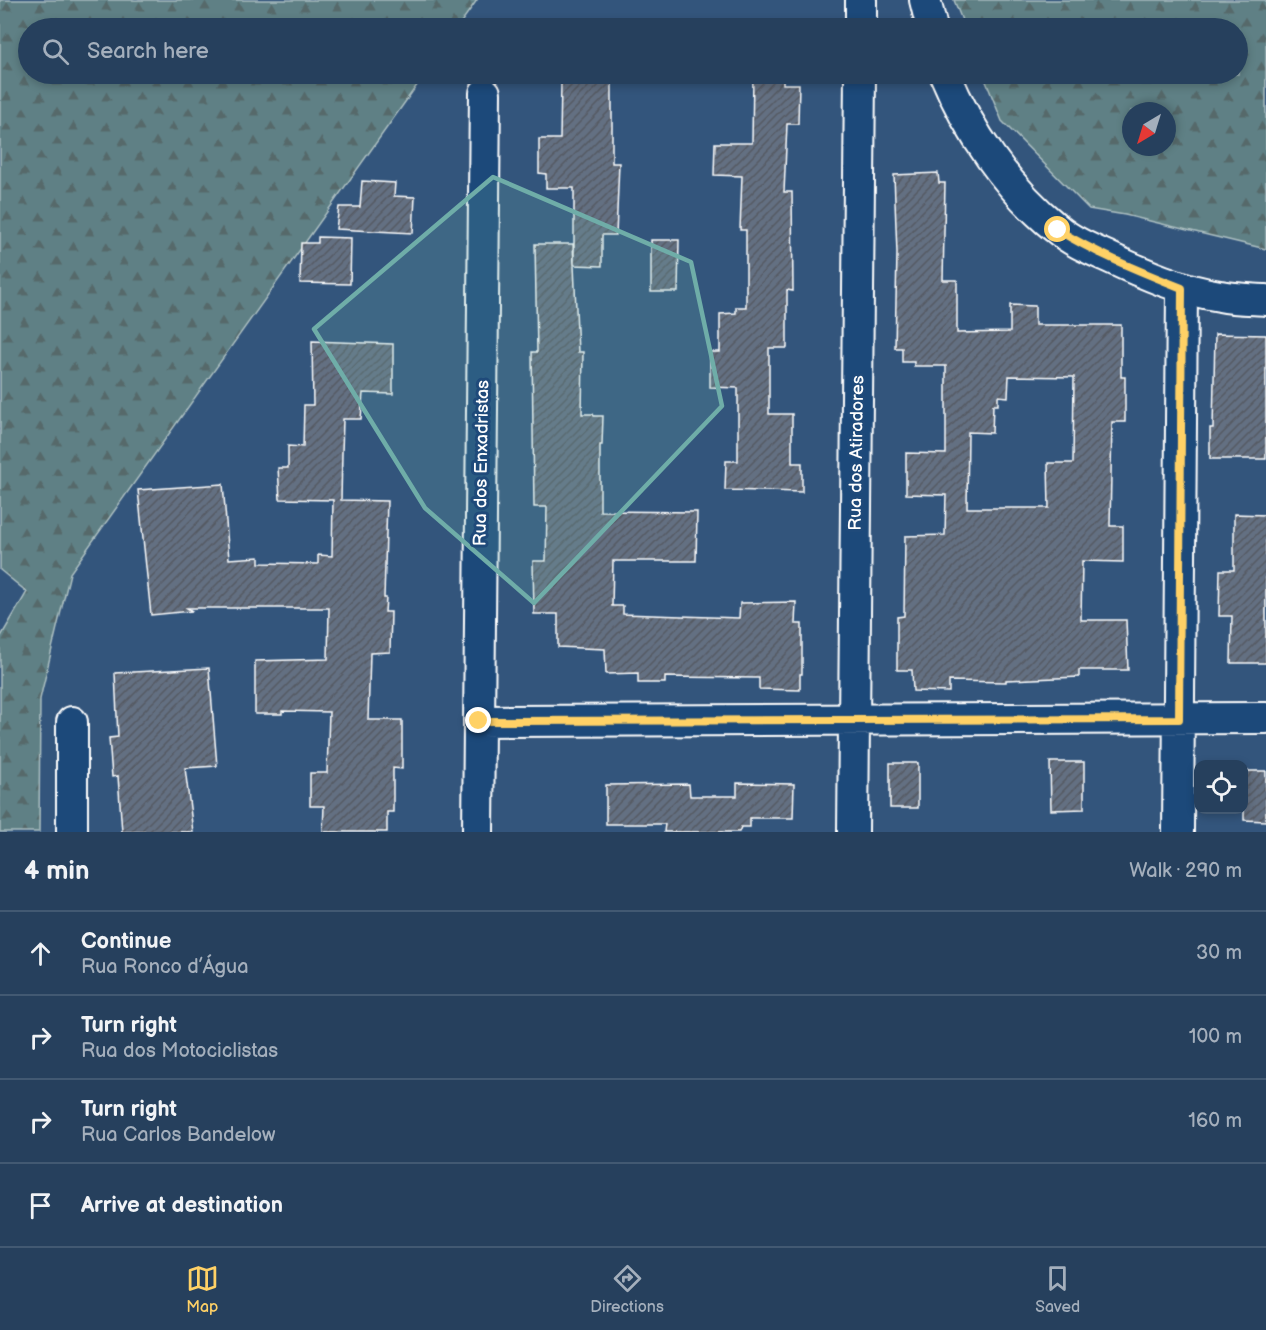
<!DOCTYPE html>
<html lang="en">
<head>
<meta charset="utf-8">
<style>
	body { margin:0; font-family:"Balsamiq Sans",sans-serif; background:#324b66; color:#f1f3f6 }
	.controls { position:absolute; right:18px; bottom:18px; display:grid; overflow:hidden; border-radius:12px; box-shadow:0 3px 9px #0003 }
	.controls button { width:54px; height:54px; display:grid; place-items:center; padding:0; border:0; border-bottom:2px solid #425972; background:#26405d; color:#f1f3f6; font:30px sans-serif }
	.compass { position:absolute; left:1122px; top:102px; width:54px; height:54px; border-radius:50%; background:#26405d; box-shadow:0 3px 9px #0003; rotate:218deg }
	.stop { position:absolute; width:18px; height:18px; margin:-14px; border:4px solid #ffd166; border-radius:50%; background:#fff }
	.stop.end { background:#ffd166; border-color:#fff; box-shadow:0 2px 6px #0008 }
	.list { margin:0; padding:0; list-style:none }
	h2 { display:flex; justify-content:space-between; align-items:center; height:78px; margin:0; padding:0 24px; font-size:26px }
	h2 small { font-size:20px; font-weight:400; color:#a4afbc }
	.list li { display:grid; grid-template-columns:39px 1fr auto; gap:18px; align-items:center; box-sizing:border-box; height:84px; padding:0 24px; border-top:2px solid #425972 }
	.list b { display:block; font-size:22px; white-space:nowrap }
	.list p { margin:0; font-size:20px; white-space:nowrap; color:#a4afbc }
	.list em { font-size:20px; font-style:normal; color:#a4afbc }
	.icon { flex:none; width:33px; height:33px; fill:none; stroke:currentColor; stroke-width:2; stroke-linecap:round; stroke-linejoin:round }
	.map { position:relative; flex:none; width:1266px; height:832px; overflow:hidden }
	.search { position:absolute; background:#26405d; box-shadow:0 3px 9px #0003; left:18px; right:18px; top:18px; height:66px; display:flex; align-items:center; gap:15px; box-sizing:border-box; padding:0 21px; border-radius:33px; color:#a4afbc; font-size:22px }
	.sheet { height:414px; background:#26405d }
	nav { display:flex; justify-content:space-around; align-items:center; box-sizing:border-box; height:84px; border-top:2px solid #425972; background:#26405d; font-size:16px; color:#a4afbc }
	nav a { display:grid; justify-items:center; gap:3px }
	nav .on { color:#ffd166 }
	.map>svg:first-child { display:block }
	.forest { fill:url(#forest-firs); stroke:#aec0c2; stroke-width:1.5; fill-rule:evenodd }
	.building { fill:url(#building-hatch); stroke:#fff; stroke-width:1.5; fill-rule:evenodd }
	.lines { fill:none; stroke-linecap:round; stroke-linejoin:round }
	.minor-casing { stroke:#fff; stroke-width:34 }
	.minor { stroke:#1f4a7a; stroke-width:30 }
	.route { stroke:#ffd166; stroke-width:8 }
	.marked { fill:#6fada8; fill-opacity:0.2; stroke:#6fada8; stroke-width:4.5; stroke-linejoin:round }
	.labels { text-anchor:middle; stroke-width:6; stroke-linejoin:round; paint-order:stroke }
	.street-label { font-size:18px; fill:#fff; stroke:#1f4a7a }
</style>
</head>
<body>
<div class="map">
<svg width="1266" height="832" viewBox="0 0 1266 832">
	<defs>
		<pattern id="forest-firs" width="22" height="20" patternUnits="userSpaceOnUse" patternTransform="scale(1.5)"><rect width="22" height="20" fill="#5e8085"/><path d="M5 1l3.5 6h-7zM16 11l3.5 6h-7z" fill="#56696b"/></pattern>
		<pattern id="building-hatch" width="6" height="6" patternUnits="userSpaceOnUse" patternTransform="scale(1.5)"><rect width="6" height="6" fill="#637082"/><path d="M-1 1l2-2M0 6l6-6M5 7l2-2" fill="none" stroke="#555a62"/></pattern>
	</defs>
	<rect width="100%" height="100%" fill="#33557c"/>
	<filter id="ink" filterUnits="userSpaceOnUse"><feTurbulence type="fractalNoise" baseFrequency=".0167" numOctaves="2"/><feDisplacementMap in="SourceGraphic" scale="12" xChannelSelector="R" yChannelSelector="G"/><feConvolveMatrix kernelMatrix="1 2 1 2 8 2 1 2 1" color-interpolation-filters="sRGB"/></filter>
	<g filter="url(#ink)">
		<path class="forest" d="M 0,0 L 477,0 L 457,28 L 28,28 L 28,74 L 425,74 L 70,573 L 40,699 L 39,832 L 0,832 L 0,638 L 27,592 L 0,570 Z
			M 954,0 L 1266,0 L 1266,249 L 1125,215 L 1089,209 L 1002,121 L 983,74 L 1238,74 L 1238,28 L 965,28 ZM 1131,111 L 1167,111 L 1167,147 L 1131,147 Z"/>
		<path class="building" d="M 753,74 L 783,74 L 783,84 L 799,84 L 798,124 L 787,124 L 784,192 L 792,192 L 793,291 L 787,290 L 787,348 L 769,348 L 769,414 L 792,414 L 792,463 L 802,463 L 802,492 L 725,490 L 726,461 L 738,461 L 738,388 L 710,387 L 710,352 L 720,352 L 720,314 L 736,313 L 736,307 L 746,307 L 746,230 L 740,230 L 742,176 L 714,175 L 715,143 L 752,143 Z
			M 561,83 L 612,83 L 612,163 L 619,163 L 616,235 L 602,235 L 602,266 L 574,265 L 574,188 L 546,188 L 546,174 L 539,173 L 539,139 L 560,139 Z
			M 938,173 L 939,183 L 945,183 L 943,280 L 957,280 L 957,333 L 1010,332 L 1010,305 L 1035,306 L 1035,325 L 1121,325 L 1121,377 L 1125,377 L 1125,422 L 1112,422 L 1110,526 L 1123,526 L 1123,562 L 1082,561 L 1081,620 L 1126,620 L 1128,670 L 1079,670 L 1079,677 L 1006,680 L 1006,682 L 949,681 L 949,692 L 913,691 L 912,670 L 897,670 L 897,617 L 904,616 L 905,536 L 945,535 L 946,495 L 906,494 L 906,453 L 946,454 L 946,366 L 914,366 L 914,362 L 902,362 L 902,348 L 895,348 L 897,253 L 894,175 ZM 1009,376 L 1074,377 L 1073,463 L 1048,463 L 1049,508 L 967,508 L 968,432 L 992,433 L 993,405 L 998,405 L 998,396 L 1008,397 Z
			M 362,181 L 395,183 L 394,196 L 415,197 L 413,233 L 336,229 L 339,207 L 360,207 Z
			M 318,237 L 351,238 L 350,284 L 300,283 L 301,243 L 318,243 Z
			M 651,240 L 679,240 L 678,292 L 651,292 Z
			M 535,244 L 573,244 L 578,352 L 583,352 L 582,414 L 593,414 L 594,416 L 603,416 L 602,445 L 600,445 L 600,511 L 697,512 L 696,561 L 613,561 L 612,606 L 623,606 L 623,614 L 739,618 L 740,603 L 796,602 L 795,624 L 802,624 L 802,674 L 800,674 L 800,690 L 759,689 L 759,678 L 665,677 L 665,683 L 638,683 L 638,673 L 606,674 L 605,649 L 558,647 L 558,614 L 534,614 L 533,561 L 546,561 L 547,507 L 534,507 L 532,352 L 537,352 Z
			M 1215,334 L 1266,335 L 1266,459 L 1210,459 L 1210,428 L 1213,428 Z
			M 312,341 L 393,344 L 393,394 L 363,393 L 361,419 L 343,419 L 342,453 L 341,500 L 387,501 L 384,598 L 386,598 L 385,612 L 391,612 L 390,652 L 370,653 L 368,720 L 402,720 L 402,769 L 393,768 L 393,812 L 387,812 L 387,832 L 323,832 L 324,806 L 310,806 L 310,773 L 327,773 L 329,712 L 282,711 L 282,714 L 255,714 L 255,661 L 328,659 L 329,608 L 187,608 L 192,611 L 151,615 L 138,490 L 223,484 L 229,559 L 259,557 L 259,563 L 318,564 L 318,555 L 332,556 L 333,500 L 280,499 L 278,468 L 288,468 L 288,446 L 303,447 L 304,405 L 313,405 Z
			M 1234,514 L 1266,515 L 1266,663 L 1231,663 L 1232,616 L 1219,616 L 1220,570 L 1234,570 Z
			M 209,668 L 217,766 L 185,768 L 193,832 L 122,832 L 118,776 L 112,777 L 109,738 L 118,737 L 115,673 Z
			M 1050,762 L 1084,762 L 1084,809 L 1051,810 Z
			M 890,763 L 918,763 L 918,808 L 890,808 Z
			M 1244,771 L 1266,771 L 1266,821 L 1244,820 Z
			M 737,783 L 794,784 L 793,818 L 750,818 L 750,827 L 741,827 L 739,832 L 664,832 L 665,824 L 606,824 L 606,785 L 689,784 L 690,796 L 737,796 Z"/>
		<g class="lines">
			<g class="minor-casing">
				<path id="minor" d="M 925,0 L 932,28
					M 861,28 L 861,0
					M 945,74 C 969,132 1007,188 1056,228 C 1071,241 1090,249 1108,257 C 1144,274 1181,290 1220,296 C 1235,299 1251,299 1266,300
					M 479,721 L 1266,718
					M 72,832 L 72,722
					M 478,832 L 485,93
					M 853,832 L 860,74
					M 1178,832 L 1182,287"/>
			</g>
			<use href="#minor" class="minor"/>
		</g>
	</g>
	<g class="lines" filter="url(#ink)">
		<path class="route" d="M 479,721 L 1179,719 L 1182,288 C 1139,271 1097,254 1058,230"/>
	</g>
	<path class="marked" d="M 493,177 L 691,262 L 722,406 L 534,603 L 425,508 L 314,329 Z"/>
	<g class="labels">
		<g class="street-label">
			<text transform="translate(856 453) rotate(-89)" y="6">Rua dos Atiradores</text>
			<text transform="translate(481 463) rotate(-89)" y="6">Rua dos Enxadristas</text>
		</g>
	</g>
</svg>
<div class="controls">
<button><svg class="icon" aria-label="locate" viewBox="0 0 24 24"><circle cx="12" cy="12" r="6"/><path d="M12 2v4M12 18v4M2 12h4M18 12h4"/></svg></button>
</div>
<svg class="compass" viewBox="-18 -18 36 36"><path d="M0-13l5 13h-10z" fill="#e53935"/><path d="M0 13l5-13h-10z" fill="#a4afbc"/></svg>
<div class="stop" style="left:1058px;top:230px"></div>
<div class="stop end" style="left:479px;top:721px"></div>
<div class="search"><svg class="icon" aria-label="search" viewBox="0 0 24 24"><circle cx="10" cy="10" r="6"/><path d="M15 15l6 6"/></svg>Search here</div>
</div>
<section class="sheet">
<h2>4 min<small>Walk · 290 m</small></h2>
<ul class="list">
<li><svg class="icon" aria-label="ahead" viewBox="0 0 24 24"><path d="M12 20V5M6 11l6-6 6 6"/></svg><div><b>Continue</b><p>Rua Ronco d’Água</p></div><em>30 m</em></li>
<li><svg class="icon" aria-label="right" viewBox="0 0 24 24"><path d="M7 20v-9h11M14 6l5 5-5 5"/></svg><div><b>Turn right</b><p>Rua dos Motociclistas</p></div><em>100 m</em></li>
<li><svg class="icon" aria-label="right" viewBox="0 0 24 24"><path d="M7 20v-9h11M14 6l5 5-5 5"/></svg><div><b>Turn right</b><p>Rua Carlos Bandelow</p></div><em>160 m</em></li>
<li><svg class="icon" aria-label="arrive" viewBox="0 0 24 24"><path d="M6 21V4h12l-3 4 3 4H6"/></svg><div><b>Arrive at destination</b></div></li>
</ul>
</section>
<nav>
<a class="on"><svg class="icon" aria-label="map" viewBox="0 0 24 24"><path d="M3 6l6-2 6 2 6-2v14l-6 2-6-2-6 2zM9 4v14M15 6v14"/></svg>Map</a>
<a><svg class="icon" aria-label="directions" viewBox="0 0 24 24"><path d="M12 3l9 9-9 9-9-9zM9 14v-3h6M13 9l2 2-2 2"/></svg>Directions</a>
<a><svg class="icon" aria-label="saved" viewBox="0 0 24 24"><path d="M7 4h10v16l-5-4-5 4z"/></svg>Saved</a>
</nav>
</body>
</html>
